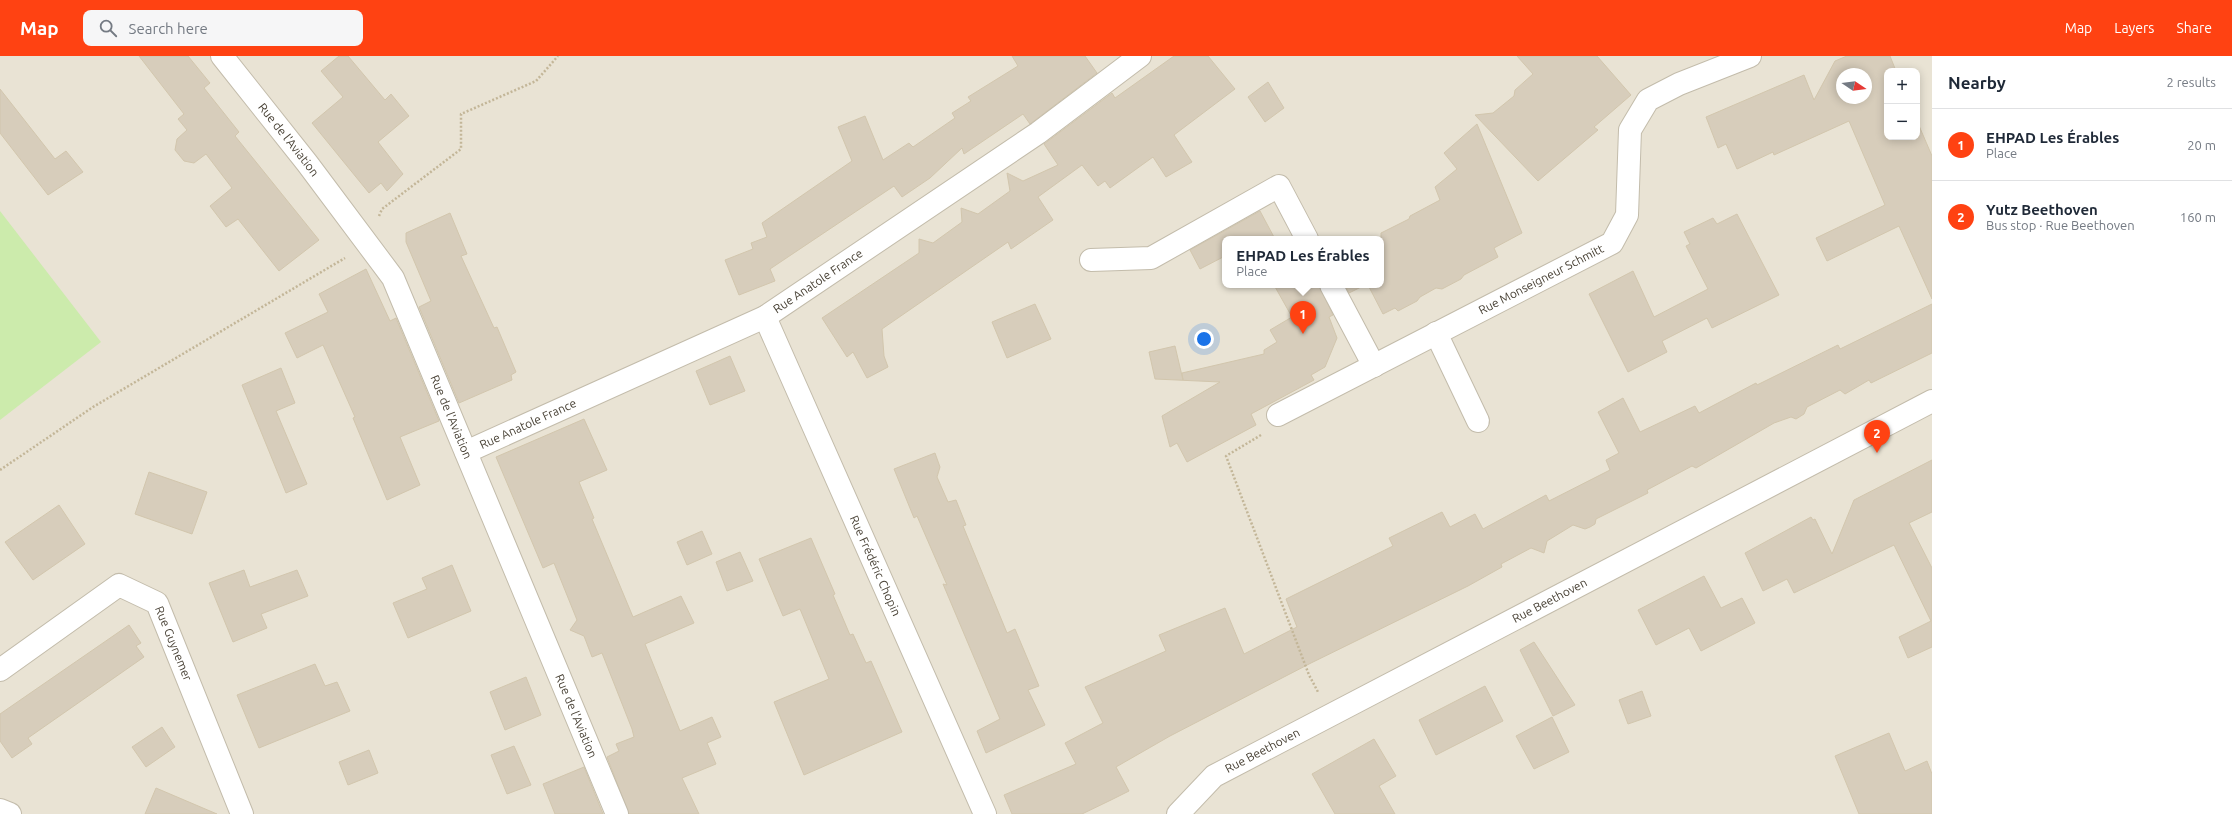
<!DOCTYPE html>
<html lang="en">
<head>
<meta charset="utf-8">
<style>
	body { margin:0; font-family:Ubuntu,sans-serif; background:#f6f6f7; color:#1f2937 }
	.controls { position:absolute; right:12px; top:12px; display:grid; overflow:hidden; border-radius:8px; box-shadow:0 2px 10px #0003 }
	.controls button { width:36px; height:36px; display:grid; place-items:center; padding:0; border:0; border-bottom:1px solid #e0e1e3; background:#fff; color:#1f2937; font:20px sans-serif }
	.compass { position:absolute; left:1836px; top:12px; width:36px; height:36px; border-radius:50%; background:#fff; box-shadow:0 2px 10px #0003; rotate:103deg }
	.you { position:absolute; left:1204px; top:283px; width:14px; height:14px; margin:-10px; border:3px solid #fff; border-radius:50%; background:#1a73e8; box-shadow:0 0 0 6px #1a73e833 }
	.badge { display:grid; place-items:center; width:26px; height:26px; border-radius:50%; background:#ff4212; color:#fff; font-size:13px; font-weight:700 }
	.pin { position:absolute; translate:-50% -33px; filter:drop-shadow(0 1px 2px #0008) }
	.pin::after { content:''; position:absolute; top:21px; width:14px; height:12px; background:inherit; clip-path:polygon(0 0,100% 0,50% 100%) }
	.popup { position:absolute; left:1222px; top:180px; width:162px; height:52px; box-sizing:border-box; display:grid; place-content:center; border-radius:8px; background:#fff; filter:drop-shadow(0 1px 3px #0005); font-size:13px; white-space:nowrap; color:#747a83 }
	.popup b { font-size:15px; color:#1f2937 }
	.popup::after { content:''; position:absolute; left:50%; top:100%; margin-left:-8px; border:8px solid transparent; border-top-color:#fff }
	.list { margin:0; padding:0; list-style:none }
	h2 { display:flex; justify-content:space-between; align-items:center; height:52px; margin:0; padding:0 16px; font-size:17px }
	h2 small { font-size:13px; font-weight:400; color:#747a83 }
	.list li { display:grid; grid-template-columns:26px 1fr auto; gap:12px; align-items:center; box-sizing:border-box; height:72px; padding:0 16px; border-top:1px solid #e0e1e3 }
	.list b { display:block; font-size:15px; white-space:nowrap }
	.list p { margin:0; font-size:13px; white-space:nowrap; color:#747a83 }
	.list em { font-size:13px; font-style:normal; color:#747a83 }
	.icon { flex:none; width:22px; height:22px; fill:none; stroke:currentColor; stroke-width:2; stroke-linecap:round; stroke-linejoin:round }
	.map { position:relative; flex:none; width:1932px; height:758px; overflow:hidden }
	header { display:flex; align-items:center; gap:24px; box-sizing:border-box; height:56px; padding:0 20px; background:#ff4212; color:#fff }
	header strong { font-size:19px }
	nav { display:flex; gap:22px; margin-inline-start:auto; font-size:14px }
	.search { width:280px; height:36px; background:#f6f6f7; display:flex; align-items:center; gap:10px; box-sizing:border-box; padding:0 14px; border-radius:8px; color:#747a83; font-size:15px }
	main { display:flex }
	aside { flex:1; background:#fff }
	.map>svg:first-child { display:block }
	.residential { fill:#e9e3d4; fill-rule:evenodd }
	.green { fill:#ccebac }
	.building { fill:#d7cdbb; stroke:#d2c6ad; fill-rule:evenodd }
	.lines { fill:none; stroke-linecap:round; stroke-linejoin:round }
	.minor-casing { stroke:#c3bcab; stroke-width:24 }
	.path { stroke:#c3b698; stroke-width:2.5; stroke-dasharray:2 2; stroke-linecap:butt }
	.minor { stroke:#fff; stroke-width:22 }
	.labels { text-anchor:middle; stroke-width:4; stroke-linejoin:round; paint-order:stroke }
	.street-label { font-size:12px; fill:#484135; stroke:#fff }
</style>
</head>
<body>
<header>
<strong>Map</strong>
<div class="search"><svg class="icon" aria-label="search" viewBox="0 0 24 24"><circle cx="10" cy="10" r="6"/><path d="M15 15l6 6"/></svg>Search here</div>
<nav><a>Map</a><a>Layers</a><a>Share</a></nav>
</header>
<main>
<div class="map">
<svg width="1932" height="758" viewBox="0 0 1932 758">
	<rect width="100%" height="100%" fill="#f4f1e6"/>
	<path class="residential" d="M 0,0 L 1932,0 L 1932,758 L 0,758 ZM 1887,15 L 1917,15 L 1917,81 L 1887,81 ZM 1842,18 L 1866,18 L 1866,42 L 1842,42 ZM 1225,183 L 1381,183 L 1381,229 L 1225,229 Z"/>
	<path class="green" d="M 0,155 L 101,286 L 0,364 Z"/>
	<path class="building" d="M 139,0 L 188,0 L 210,27 L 204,32 L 239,76 L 235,80 L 319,184 L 279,215 L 238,163 L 226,171 L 210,150 L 232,132 L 206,98 L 194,107 L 184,105 L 175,94 L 177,83 L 187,74 L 178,63 L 184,58 Z
		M 339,0 L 348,0 L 385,44 L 391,38 L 409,60 L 378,86 L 403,118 L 387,135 L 381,127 L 369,137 L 312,67 L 343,41 L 321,15 Z
		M 1012,0 L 1085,0 L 1097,17 L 1030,68 L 1023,58 L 964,98 L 962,92 L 930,122 L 902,141 L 894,130 L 770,213 L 775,225 L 739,239 L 725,204 L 753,193 L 751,187 L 767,181 L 762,167 L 852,105 L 838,71 L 865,60 L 883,104 L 909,87 L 913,91 L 955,62 L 952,57 L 971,45 L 968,41 L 1018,10 Z
		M 1174,0 L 1208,0 L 1235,33 L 1174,79 L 1192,106 L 1166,121 L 1153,101 L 1110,132 L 1105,125 L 1098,130 L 1082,109 L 1038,141 L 1053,164 L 1011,193 L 1008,186 L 882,273 L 884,300 L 888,311 L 867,322 L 853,296 L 847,301 L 822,262 L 919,197 L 919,183 L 933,187 L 962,166 L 961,152 L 978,158 L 1010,135 L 1007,117 L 1023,125 L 1058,109 L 1044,88 L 1112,37 L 1115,42 Z
		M 1517,0 L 1597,0 L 1631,39 L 1594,71 L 1598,74 L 1538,125 L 1475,59 L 1493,57 L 1514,40 L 1515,34 L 1533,18 Z
		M 1847,0 L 1890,0 L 1896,15 L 1887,15 L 1887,81 L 1917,81 L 1917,65 L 1932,100 L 1932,243 L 1899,170 L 1827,205 L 1816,182 L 1885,149 L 1849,65 L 1774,99 L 1773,96 L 1737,113 L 1726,88 L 1718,92 L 1706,61 L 1804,19 L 1814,44 L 1835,5 ZM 1842,18 L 1866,18 L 1866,42 L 1842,42 Z
		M 1268,26 L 1284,52 L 1265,66 L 1248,41 Z
		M 0,33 L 55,103 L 66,95 L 83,116 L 48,139 L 0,77 Z
		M 1477,68 L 1522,177 L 1494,192 L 1498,201 L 1464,219 L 1461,223 L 1442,233 L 1436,232 L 1420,241 L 1417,245 L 1398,255 L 1395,252 L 1383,258 L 1368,229 L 1381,229 L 1381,177 L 1409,163 L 1410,160 L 1440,144 L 1435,131 L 1457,113 L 1444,97 Z
		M 1260,155 L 1275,183 L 1225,183 L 1225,200 L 1200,213 L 1190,194 Z
		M 450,157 L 467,198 L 461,200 L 494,272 L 497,271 L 516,316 L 511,319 L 512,324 L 459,347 L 419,251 L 431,245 L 406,186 L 406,177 Z
		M 1737,158 L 1779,239 L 1712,272 L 1707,262 L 1662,285 L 1667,296 L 1628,316 L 1589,238 L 1633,215 L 1654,261 L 1708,233 L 1686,190 L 1690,188 L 1684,176 L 1713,162 L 1717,168 Z
		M 366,213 L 390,265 L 396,262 L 439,365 L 400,381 L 420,429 L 387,444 L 353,362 L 355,361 L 323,289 L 297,302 L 285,277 L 328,256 L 319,238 Z
		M 1274,229 L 1319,229 L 1333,259 L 1329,261 L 1337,282 L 1325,311 L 1311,319 L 1314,324 L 1251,358 L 1256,369 L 1187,406 L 1177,387 L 1170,391 L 1162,360 L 1220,326 L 1155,323 L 1149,296 L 1175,290 L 1183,324 L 1182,317 L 1264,298 L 1264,294 L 1277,286 L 1270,274 L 1292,261 Z
		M 1345,229 L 1365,229 L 1349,237 Z
		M 1035,248 L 1051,283 L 1007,302 L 992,266 Z
		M 1932,248 L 1932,297 L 1871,327 L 1869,324 L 1845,338 L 1840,334 L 1807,351 L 1804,358 L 1796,363 L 1791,361 L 1774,367 L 1696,412 L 1692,410 L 1647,434 L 1648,437 L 1596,463 L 1595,468 L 1590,471 L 1585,473 L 1573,469 L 1547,485 L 1544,497 L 1531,492 L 1501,508 L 1502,511 L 1468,530 L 1311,607 L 1170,680 L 1116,711 L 1129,735 L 1111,744 L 1082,758 L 1012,758 L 1004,739 L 1076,708 L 1065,687 L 1103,667 L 1085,631 L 1166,595 L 1159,579 L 1225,552 L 1244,598 L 1297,571 L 1286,543 L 1393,490 L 1389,482 L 1442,456 L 1450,471 L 1475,458 L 1483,473 L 1546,439 L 1549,445 L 1610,414 L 1606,404 L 1619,397 L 1598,356 L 1623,342 L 1640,376 L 1695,350 L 1699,357 L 1756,327 L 1757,329 L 1838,289 L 1840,293 Z
		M 730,300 L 745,335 L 710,349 L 696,315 Z
		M 281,312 L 295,347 L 276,355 L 307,428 L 286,437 L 242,329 Z
		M 584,363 L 607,414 L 579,426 L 594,462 L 592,463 L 633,561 L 681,540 L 694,567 L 645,588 L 680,675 L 712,661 L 721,681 L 707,687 L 716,708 L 682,722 L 699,758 L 629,758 L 607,701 L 619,695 L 616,688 L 634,681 L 632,673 L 602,597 L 592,601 L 584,580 L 570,574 L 577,564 L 554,507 L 543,512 L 496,401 Z
		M 935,397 L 940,411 L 937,421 L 948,446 L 956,444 L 966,469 L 963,470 L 1007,577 L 1015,573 L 1039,630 L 1028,634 L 1045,669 L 986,697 L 977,675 L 1000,663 L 943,528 L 947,529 L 917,460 L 914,462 L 894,413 Z
		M 1932,404 L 1932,456 L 1909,467 L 1932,512 L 1932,591 L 1908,602 L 1899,581 L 1931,565 L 1894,489 L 1794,537 L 1787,523 L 1763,535 L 1745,497 L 1811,461 L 1813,464 L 1815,463 L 1832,498 L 1854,444 Z
		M 149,416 L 207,436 L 192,478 L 135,458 Z
		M 59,449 L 85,488 L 33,524 L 5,486 Z
		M 702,475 L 712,498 L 687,509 L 677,486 Z
		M 811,482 L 835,538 L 833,539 L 850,579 L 853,578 L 866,607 L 871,605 L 902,676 L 804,719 L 774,646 L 829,623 L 800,553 L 783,560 L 759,503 Z
		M 740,496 L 753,525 L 727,535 L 716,506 Z
		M 452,509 L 471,555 L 408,582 L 393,547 L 427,533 L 422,522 Z
		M 244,514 L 250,531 L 297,514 L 308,540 L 261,558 L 267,572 L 233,586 L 209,527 Z
		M 1704,520 L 1721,552 L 1742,542 L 1755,567 L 1701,595 L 1689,572 L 1656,589 L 1638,554 Z
		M 129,569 L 141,587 L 136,590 L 144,601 L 28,682 L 32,688 L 12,702 L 0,685 L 0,658 Z
		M 1534,586 L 1575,649 L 1553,660 L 1520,594 Z
		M 315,608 L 325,630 L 337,626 L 350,655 L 259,692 L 237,639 Z
		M 526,621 L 541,659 L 505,674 L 490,636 Z
		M 1485,630 L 1503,665 L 1436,699 L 1419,664 Z
		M 1642,635 L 1651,660 L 1628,668 L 1619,644 Z
		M 1552,661 L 1569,696 L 1534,713 L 1516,680 Z
		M 162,671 L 175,691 L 146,711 L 132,691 Z
		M 1889,677 L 1905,715 L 1927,705 L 1932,718 L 1932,758 L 1859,758 L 1835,700 Z
		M 1374,683 L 1396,720 L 1379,730 L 1395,758 L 1335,758 L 1312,718 Z
		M 514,690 L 531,729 L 507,738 L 491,699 Z
		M 369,694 L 378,717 L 348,729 L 339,706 Z
		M 584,711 L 603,758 L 555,758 L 543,728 Z
		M 156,732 L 217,758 L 145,758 Z"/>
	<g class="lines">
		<g class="minor-casing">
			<g id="minor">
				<path id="s1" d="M 222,0 L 307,107 L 393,222 L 617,758"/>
				<path d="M 1091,204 L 1151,202 L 1279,130 L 1307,183"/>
				<path d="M 1331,229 L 1374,310"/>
				<path id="s2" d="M 765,261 L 985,758"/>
				<path d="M 1436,277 L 1478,365"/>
				<path id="s3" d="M 1278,359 L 1612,187 L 1627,159 L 1630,74 L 1648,44 L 1679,28 L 1750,0"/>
				<path id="s4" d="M 466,396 L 765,261 L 1038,77 L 1140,0"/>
				<path id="s5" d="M 0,614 L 119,529 L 157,547 L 242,758"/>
				<path d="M 0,754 L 10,758"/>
				<path id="s6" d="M 1178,758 L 1214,720 L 1932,345"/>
			</g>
		</g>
		<path class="path" d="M 379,160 L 382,153 L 461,93 L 461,58 L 536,25 L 558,0
			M 1261,379 L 1226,400 L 1309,619 L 1318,636
			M 0,414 L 93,351 L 345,202"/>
		<use href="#minor" class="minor"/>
	</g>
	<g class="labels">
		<g class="street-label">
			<text dy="4" stroke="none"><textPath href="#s1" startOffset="107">Rue de l'Aviation</textPath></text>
			<text dy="4" stroke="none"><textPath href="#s3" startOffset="296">Rue Monseigneur Schmitt</textPath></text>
			<text dy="4" stroke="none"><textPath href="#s4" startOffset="392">Rue Anatole France</textPath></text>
			<text dy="4" stroke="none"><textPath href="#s1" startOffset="431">Rue de l'Aviation</textPath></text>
			<text dy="4" stroke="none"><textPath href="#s4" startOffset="68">Rue Anatole France</textPath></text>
			<text dy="4" stroke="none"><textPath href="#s2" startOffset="272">Rue Frédéric Chopin</textPath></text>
			<text dy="4" stroke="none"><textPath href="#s6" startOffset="431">Rue Beethoven</textPath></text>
			<text dy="4" stroke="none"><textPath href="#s5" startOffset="232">Rue Guynemer</textPath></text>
			<text dy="4" stroke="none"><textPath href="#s1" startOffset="755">Rue de l'Aviation</textPath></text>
			<text dy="4" stroke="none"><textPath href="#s6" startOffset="107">Rue Beethoven</textPath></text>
		</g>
	</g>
</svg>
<div class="controls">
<button>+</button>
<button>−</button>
</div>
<svg class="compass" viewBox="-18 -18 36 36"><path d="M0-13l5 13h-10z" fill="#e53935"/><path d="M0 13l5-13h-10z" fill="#747a83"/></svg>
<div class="you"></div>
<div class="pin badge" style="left:1303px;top:278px">1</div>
<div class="popup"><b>EHPAD Les Érables</b>Place</div>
<div class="pin badge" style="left:1877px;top:397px">2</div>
</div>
<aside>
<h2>Nearby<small>2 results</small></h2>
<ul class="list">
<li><span class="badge">1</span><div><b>EHPAD Les Érables</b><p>Place</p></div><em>20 m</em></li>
<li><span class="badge">2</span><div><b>Yutz Beethoven</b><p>Bus stop · Rue Beethoven</p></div><em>160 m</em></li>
</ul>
</aside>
</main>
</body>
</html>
